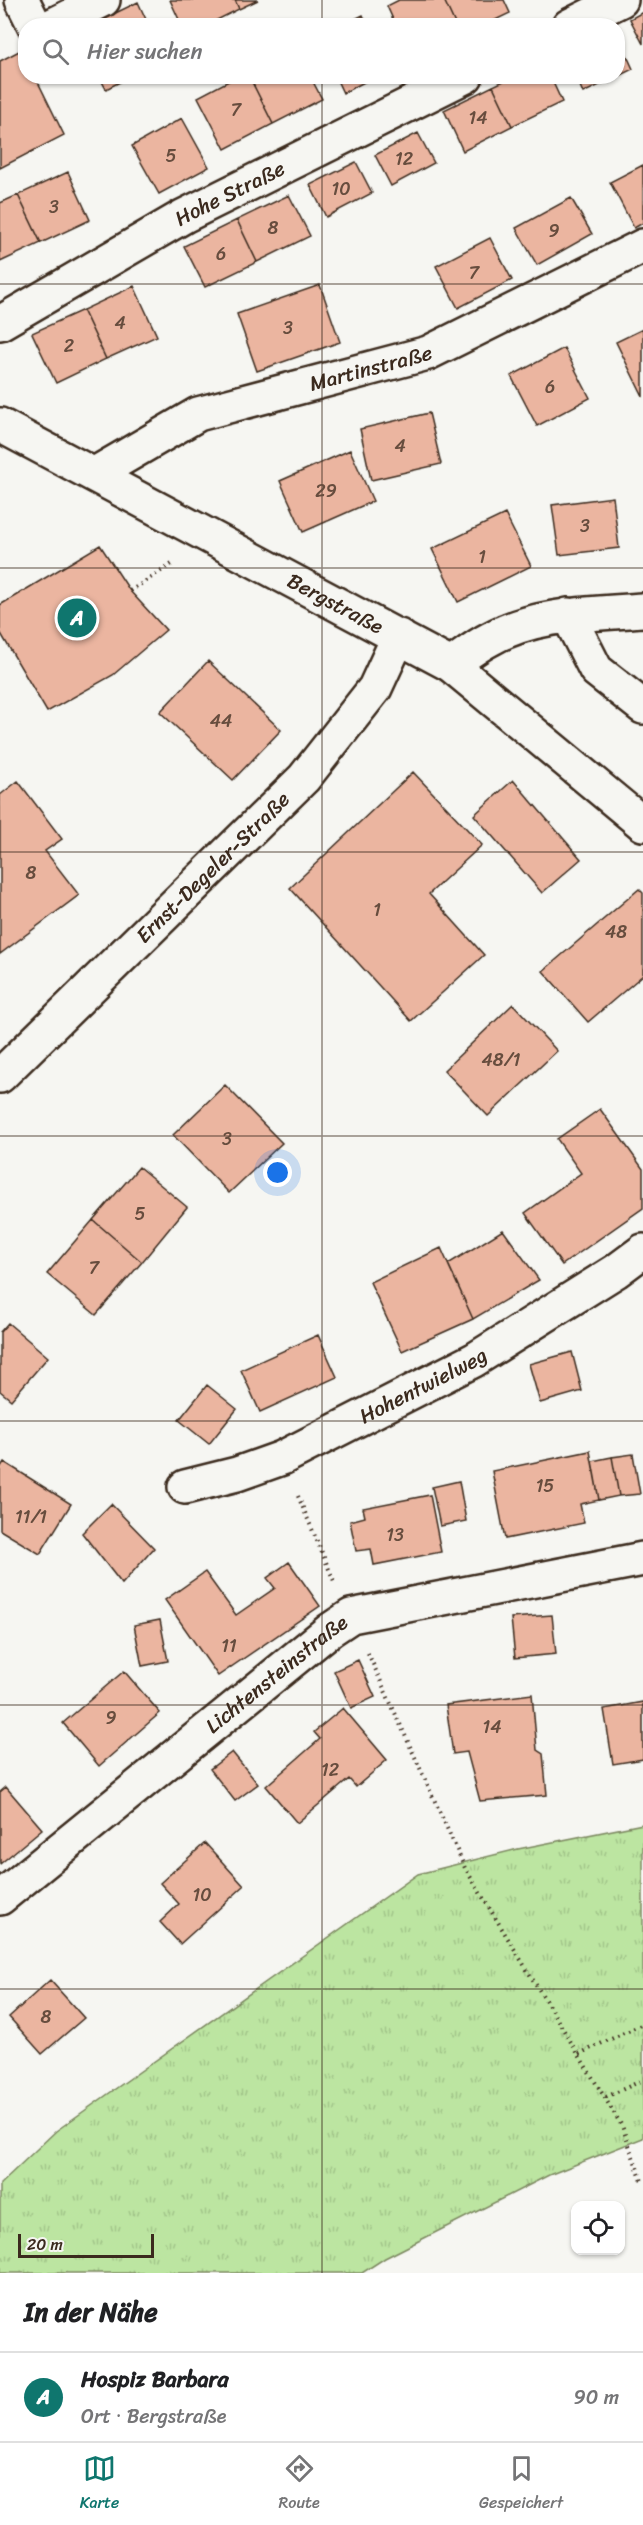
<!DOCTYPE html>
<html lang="de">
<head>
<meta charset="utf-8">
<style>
	body { margin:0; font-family:Sriracha,sans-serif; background:#f6f6f6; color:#202124 }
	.controls { position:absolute; right:18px; bottom:18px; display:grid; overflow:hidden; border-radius:12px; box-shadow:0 2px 4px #0004 }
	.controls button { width:54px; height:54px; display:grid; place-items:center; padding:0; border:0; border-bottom:2px solid #e0e0e0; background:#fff; color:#202124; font:30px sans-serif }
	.scale { position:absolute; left:18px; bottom:15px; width:136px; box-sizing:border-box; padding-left:6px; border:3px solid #3b2a1e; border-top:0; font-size:16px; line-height:21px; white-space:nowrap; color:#3b2a1e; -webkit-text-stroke:4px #f6f6f2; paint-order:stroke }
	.you { position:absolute; left:278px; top:1173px; width:21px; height:21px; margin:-15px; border:4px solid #fff; border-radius:50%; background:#1a73e8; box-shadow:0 0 0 9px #1a73e833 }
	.badge { display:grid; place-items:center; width:39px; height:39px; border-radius:50%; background:#0f766e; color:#fff; font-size:20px; font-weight:700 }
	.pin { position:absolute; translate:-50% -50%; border:3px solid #fff; box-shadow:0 2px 6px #0006 }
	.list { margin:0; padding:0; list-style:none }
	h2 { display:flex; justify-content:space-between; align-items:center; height:78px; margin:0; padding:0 24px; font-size:26px }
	h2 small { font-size:20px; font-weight:400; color:#757577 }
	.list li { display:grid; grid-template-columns:39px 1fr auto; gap:18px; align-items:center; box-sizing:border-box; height:90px; padding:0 24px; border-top:2px solid #e0e0e0 }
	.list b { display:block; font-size:22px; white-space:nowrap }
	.list p { margin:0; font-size:20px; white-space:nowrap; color:#757577 }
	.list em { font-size:20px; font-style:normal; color:#757577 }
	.icon { flex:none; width:33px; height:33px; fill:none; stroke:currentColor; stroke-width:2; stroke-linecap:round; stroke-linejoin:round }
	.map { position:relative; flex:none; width:643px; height:2273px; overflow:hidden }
	.search { position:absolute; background:#fff; box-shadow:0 2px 4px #0004; left:18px; right:18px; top:18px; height:66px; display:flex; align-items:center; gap:15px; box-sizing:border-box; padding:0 21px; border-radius:24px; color:#757577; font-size:22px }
	.sheet { height:168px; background:#fff }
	nav { display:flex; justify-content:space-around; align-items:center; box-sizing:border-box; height:84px; border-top:2px solid #e0e0e0; background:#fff; font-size:16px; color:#757577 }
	nav a { display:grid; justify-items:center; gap:3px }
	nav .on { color:#0f766e }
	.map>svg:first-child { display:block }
	.grass { fill:url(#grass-tufts); stroke:#7c8860; stroke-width:1.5 }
	.building { fill:#ebb5a0; stroke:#3b2a1e; stroke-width:1.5 }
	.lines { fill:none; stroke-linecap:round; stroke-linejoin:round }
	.minor-casing { stroke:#3b2a1e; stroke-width:38 }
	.path { stroke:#3b2a1e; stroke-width:4; stroke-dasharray:1.5 4.5; stroke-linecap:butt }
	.minor { stroke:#f6f6f2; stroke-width:33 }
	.grid { fill:none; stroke:#3b2a1e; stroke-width:1.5; stroke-opacity:0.55 }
	.labels { text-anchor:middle; stroke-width:5; stroke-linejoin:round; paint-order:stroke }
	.number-label { font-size:18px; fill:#674d3e }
	.street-label { font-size:21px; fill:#3b2a1e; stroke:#f6f6f2 }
</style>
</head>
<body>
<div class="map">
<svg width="643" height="2273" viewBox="0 0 643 2273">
	<defs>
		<pattern id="grass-tufts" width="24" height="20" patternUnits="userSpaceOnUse" patternTransform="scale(1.5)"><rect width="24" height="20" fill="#bce5a1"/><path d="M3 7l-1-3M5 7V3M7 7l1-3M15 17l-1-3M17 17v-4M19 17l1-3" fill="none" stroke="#a2c58a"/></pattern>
	</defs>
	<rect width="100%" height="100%" fill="#f6f6f2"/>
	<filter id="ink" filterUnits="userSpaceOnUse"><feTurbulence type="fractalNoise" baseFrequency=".0167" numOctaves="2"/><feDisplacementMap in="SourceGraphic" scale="12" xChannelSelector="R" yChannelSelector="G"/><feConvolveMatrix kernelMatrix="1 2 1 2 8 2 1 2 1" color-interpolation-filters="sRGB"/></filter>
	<g filter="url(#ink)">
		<path class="grass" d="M 643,1824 L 643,2138 L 549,2175 L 385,2258 L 362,2273 L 0,2273 L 0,2184 L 56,2131 L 418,1874 L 518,1849 Z"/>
		<path class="building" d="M 170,0 L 235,0 L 239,9 L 205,26 L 182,26 Z
			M 235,0 L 258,0 L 239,9 Z
			M 399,0 L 444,0 L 456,26 L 396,26 L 387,6 Z
			M 444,0 L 504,0 L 510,13 L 483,26 L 456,26 Z
			M 138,2 L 149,26 L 89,26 Z
			M 643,12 L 643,44 L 630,19 Z
			M 363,15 L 368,26 L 340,26 Z
			M 618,36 L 633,69 L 583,93 L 576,76 L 618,76 Z
			M 21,50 L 26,58 L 26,76 L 35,76 L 64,135 L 0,168 L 0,61 Z
			M 99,76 L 132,76 L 106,89 Z
			M 238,76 L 249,76 L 273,124 L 225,149 L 198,97 Z
			M 249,76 L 310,76 L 322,99 L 273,124 Z
			M 335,76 L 376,76 L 343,93 Z
			M 514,76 L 550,76 L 562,102 L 512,126 L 493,86 Z
			M 493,86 L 512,126 L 463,151 L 444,110 Z
			M 182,118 L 209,167 L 159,194 L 132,146 Z
			M 418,133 L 434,163 L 391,186 L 375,155 Z
			M 356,162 L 372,193 L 326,217 L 310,185 Z
			M 643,165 L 643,223 L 634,228 L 610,182 Z
			M 68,172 L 90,220 L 41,243 L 18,195 Z
			M 18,195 L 41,243 L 0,262 L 0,203 Z
			M 289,195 L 310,236 L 257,262 L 237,220 Z
			M 571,198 L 592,234 L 537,265 L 516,228 Z
			M 237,220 L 257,262 L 205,287 L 184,246 Z
			M 490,238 L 512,280 L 458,308 L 436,266 Z
			M 320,285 L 340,342 L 257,371 L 237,314 Z
			M 134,286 L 157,336 L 106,359 L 83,310 Z
			M 83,310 L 106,359 L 56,383 L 32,333 Z
			M 643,329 L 643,397 L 616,342 Z
			M 564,348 L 590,398 L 537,426 L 511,376 Z
			M 429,413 L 441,464 L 371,480 L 360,429 Z
			M 350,450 L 373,501 L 303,532 L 280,481 Z
			M 613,497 L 619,548 L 559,555 L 552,505 Z
			M 505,514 L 531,566 L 458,602 L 432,549 Z
			M 100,545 L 130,591 L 166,630 L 113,675 L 47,712 L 0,632 L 0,605 Z
			M 208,661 L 281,730 L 233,780 L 160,712 Z
			M 413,772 L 482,845 L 429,894 L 484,955 L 411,1021 L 290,888 Z
			M 513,780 L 581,859 L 542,893 L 474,815 Z
			M 18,781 L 62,839 L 45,851 L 79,895 L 0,954 L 0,795 Z
			M 639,889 L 643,893 L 643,975 L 588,1022 L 543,971 Z
			M 513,1004 L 557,1051 L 488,1116 L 444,1070 Z
			M 225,1085 L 282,1143 L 229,1193 L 173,1135 Z
			M 600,1109 L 643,1169 L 643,1208 L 562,1265 L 525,1213 L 581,1173 L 557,1139 Z
			M 139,1167 L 187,1207 L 142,1262 L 93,1220 Z
			M 93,1220 L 142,1262 L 96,1315 L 47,1274 Z
			M 503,1230 L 539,1280 L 473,1319 L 448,1264 Z
			M 441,1248 L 473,1319 L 402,1351 L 370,1282 Z
			M 8,1323 L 48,1357 L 11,1400 L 0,1391 L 0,1332 Z
			M 318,1335 L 337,1377 L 260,1412 L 241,1370 Z
			M 572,1352 L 582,1391 L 540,1403 L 529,1364 Z
			M 207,1385 L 237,1409 L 209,1444 L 179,1420 Z
			M 590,1451 L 599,1500 L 580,1504 L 584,1523 L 505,1539 L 492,1471 Z
			M 633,1454 L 640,1494 L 619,1496 L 612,1457 Z
			M 612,1457 L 619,1496 L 599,1500 L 592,1461 Z
			M 4,1462 L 71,1504 L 40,1554 L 0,1530 L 0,1468 Z
			M 459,1481 L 466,1521 L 440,1526 L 432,1487 Z
			M 430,1495 L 441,1552 L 374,1565 L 371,1549 L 356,1551 L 350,1521 L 365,1517 L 363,1508 Z
			M 111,1504 L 154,1548 L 122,1584 L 82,1533 Z
			M 289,1562 L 320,1606 L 218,1676 L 165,1600 L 205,1572 L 236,1615 L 275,1588 L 267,1578 Z
			M 552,1615 L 556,1654 L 515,1658 L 511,1618 Z
			M 160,1620 L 168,1661 L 142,1666 L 134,1625 Z
			M 358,1660 L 375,1697 L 351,1708 L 334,1671 Z
			M 124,1671 L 160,1713 L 99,1766 L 63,1723 Z
			M 532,1694 L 537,1750 L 543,1754 L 547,1795 L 480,1801 L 467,1752 L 453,1754 L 446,1705 Z
			M 643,1702 L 643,1759 L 613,1764 L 604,1709 Z
			M 343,1708 L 387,1760 L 356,1787 L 349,1779 L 297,1823 L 266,1786 L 320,1739 L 314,1732 Z
			M 232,1752 L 258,1784 L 235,1801 L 210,1769 Z
			M 6,1787 L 42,1829 L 0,1864 L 0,1792 Z
			M 205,1843 L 244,1886 L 180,1944 L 160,1922 L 179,1904 L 160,1883 Z
			M 50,1980 L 84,2018 L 42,2054 L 9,2017 Z"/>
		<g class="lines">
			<g class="minor-casing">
				<g id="minor">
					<path d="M 22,0 L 35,26"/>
					<path d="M 51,26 L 103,0"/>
					<path d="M 569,26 L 621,0"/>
					<path id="s1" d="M 0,323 L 184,216 L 466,76"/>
					<path id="s2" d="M 0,425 L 451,665 L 643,824"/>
					<path id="s3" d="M 95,474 L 198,414 L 428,353 L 643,246"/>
					<path d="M 568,615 L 596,670 L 643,707"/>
					<path d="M 451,665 C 464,656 476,646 490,639 C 535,613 593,614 643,610"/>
					<path id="s4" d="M 0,1076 L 304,778 L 375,688 L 399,636"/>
					<path id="s5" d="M 185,1487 L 237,1474 L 282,1458 L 474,1360 L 616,1271 L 643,1251"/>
					<path id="s6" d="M 0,1898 L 330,1630 L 351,1616 L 643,1559"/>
				</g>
			</g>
			<path class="path" d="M 130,591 L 172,564
				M 298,1496 L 334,1581
				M 368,1653 L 465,1868 L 622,2126 L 643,2184
				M 579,2054 L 643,2024
				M 606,2097 L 643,2080"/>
			<use href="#minor" class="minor"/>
		</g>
	</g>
	<path class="grid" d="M 322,0 L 322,26M 322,76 L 322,2273M 0,284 L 643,284M 0,568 L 643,568M 0,852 L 643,852M 0,1136 L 643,1136M 0,1421 L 643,1421M 0,1705 L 643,1705M 0,1989 L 643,1989"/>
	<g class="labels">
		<g class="number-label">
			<text x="236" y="116">7</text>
			<text x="478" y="124">14</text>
			<text x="171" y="162">5</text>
			<text x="404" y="165">12</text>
			<text x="341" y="195">10</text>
			<text x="54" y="213">3</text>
			<text x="273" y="234">8</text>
			<text x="554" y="237">9</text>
			<text x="221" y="260">6</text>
			<text x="474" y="279">7</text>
			<text x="120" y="329">4</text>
			<text x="288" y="334">3</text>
			<text x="69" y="352">2</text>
			<text x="550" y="393">6</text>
			<text x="400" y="452">4</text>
			<text x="326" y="497">29</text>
			<text x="585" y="532">3</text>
			<text x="482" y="563">1</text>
			<text x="221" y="727">44</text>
			<text x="31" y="879">8</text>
			<text x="377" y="916">1</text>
			<text x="616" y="938">48</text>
			<text x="501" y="1066">48/1</text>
			<text x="227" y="1145">3</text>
			<text x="140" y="1220">5</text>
			<text x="94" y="1274">7</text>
			<text x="545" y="1492">15</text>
			<text x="31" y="1523">11/1</text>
			<text x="395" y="1541">13</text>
			<text x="229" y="1652">11</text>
			<text x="111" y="1724">9</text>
			<text x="492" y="1733">14</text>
			<text x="330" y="1776">12</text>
			<text x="202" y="1901">10</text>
			<text x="46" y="2023">8</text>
		</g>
		<g class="street-label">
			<text dy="7" stroke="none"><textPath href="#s1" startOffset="264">Hohe Straße</textPath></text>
			<text dy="7" stroke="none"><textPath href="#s3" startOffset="298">Martinstraße</textPath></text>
			<text dy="7" stroke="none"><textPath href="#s2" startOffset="380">Bergstraße</textPath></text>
			<text dy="7" stroke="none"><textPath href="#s4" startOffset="298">Ernst-Degeler-Straße</textPath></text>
			<text dy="7" stroke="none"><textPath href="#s5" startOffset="260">Hohentwielweg</textPath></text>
			<text dy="7" stroke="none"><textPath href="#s6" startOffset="356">Lichtensteinstraße</textPath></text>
		</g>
	</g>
</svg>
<div class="controls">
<button><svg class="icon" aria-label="locate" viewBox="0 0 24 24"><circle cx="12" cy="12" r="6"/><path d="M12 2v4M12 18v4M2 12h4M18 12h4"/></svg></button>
</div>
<div class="scale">20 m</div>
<div class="you"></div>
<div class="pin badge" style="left:77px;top:618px">A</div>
<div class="search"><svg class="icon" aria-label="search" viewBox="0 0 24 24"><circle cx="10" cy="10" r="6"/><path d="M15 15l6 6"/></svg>Hier suchen</div>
</div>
<section class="sheet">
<h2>In der Nähe<small></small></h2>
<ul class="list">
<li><span class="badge">A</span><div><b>Hospiz Barbara</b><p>Ort · Bergstraße</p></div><em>90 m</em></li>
</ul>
</section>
<nav>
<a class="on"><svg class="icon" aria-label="map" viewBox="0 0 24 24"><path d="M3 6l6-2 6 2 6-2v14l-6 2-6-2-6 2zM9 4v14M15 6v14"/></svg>Karte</a>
<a><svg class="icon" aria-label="directions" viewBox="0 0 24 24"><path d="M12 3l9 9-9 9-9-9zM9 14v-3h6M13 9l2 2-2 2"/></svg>Route</a>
<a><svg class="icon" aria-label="saved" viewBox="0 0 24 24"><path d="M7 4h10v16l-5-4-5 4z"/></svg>Gespeichert</a>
</nav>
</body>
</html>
